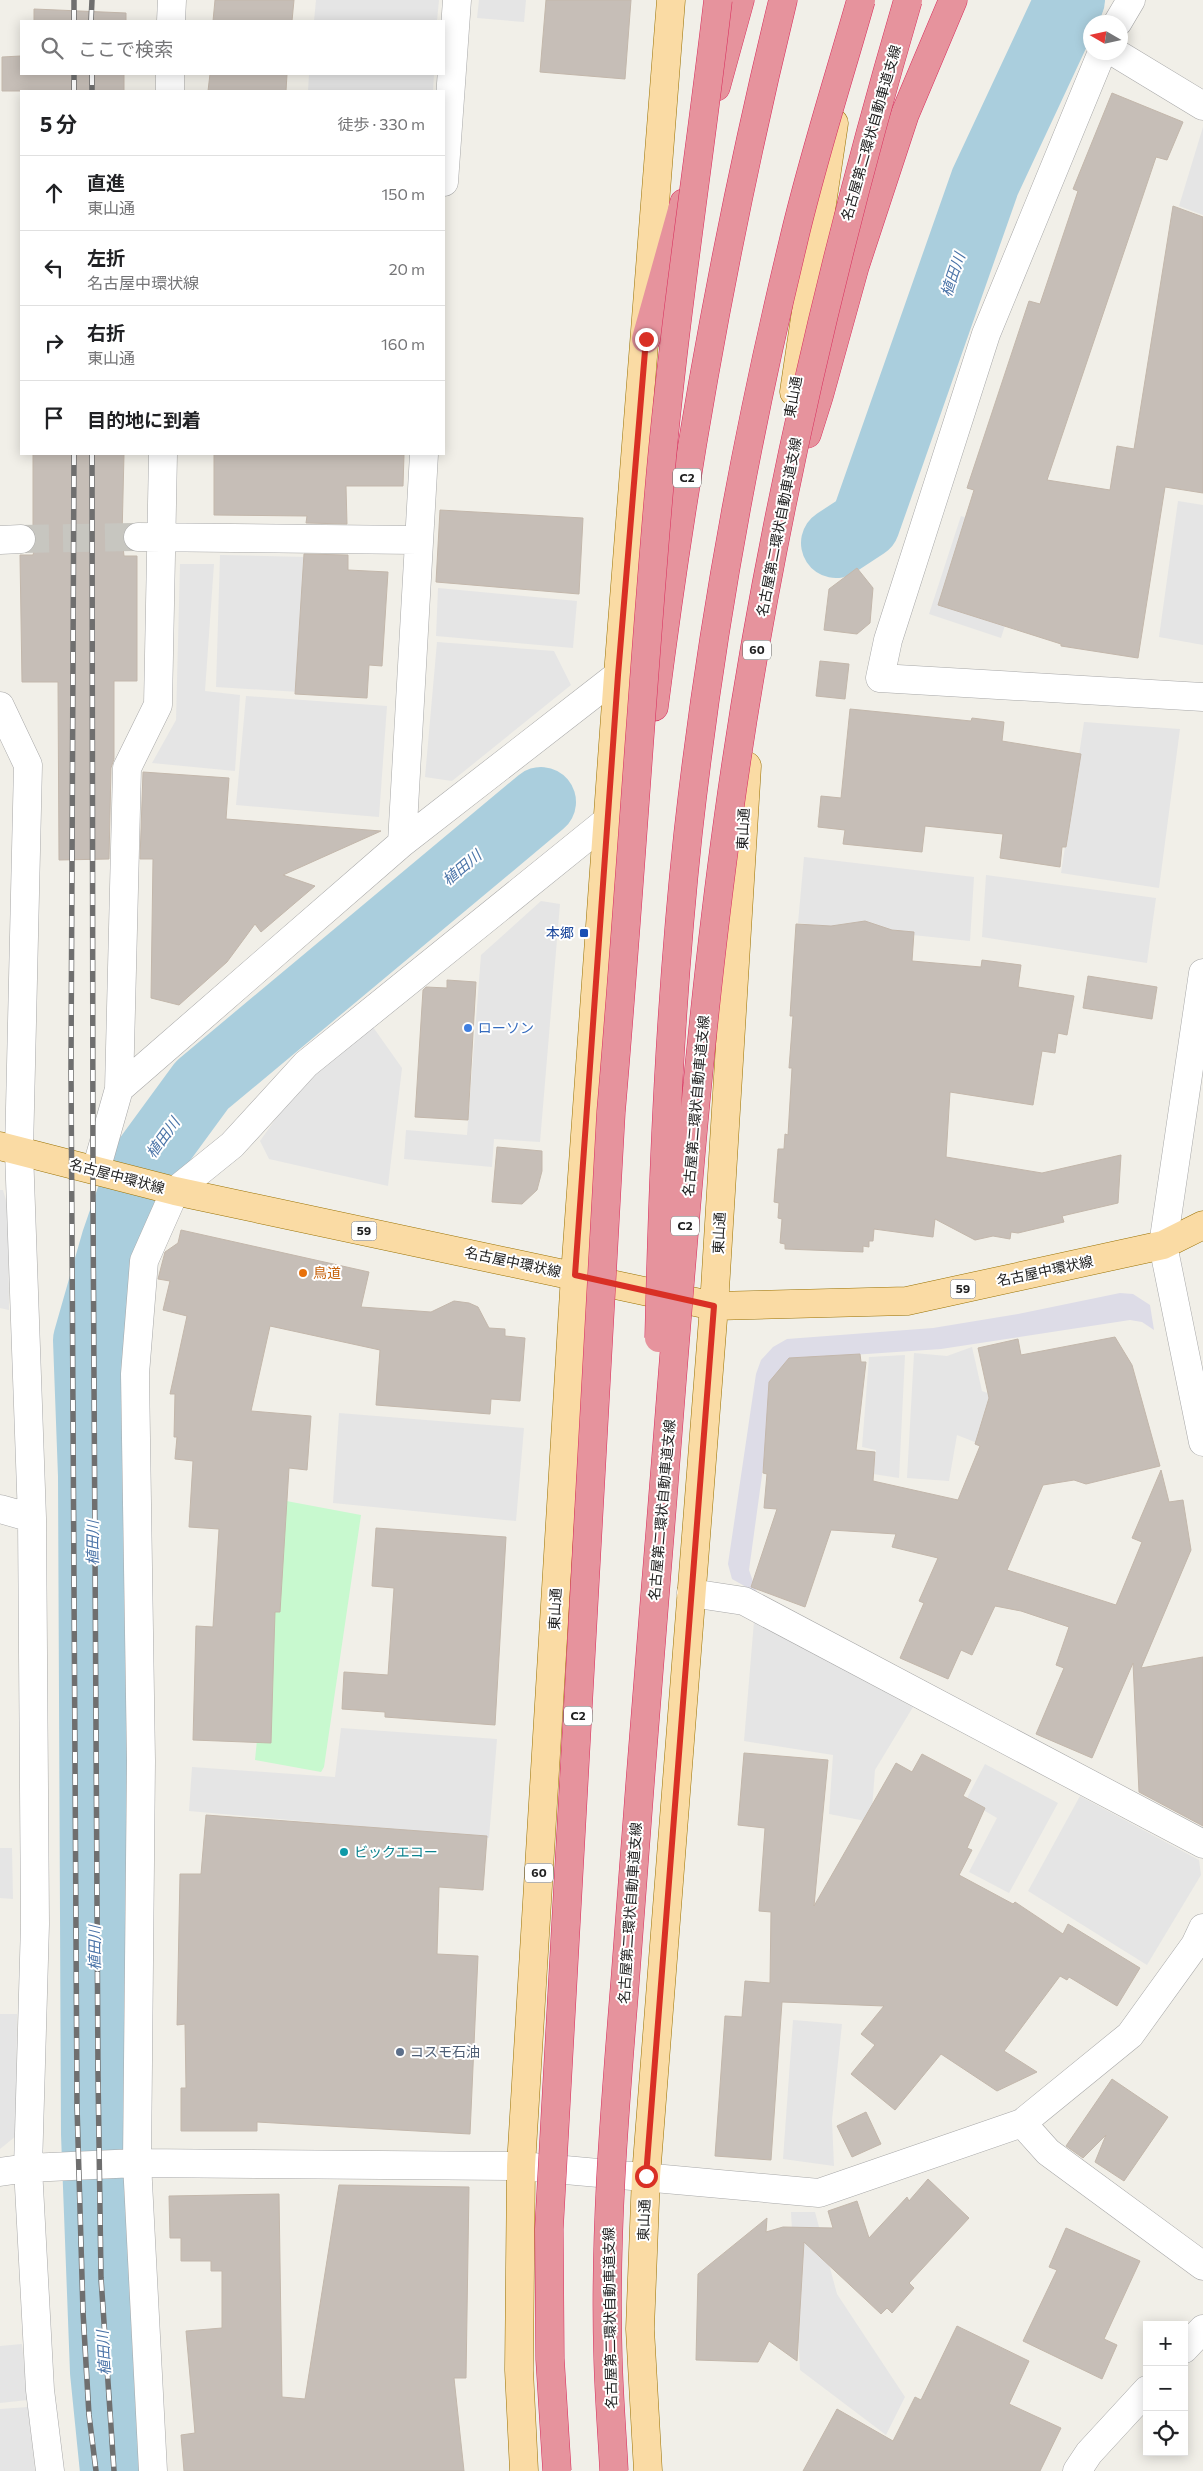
<!DOCTYPE html>
<html lang="ja">
<head>
<meta charset="utf-8">
<style>
	body { margin:0; font-family:Commissioner,"Noto Sans JP",sans-serif; background:#f6f6f6; color:#202124 }
	.controls { position:absolute; right:15px; bottom:15px; display:grid; overflow:hidden; border-radius:0px; box-shadow:0 2px 12px #0003 }
	.controls button { width:45px; height:45px; display:grid; place-items:center; padding:0; border:0; border-bottom:1px solid #e0e0e0; background:#fff; color:#202124; font:25px sans-serif }
	.compass { position:absolute; left:1083px; top:15px; width:45px; height:45px; border-radius:50%; background:#fff; box-shadow:0 2px 12px #0003; rotate:279deg }
	.stop { position:absolute; width:15px; height:15px; margin:-11px; border:4px solid #d93025; border-radius:50%; background:#fff }
	.stop.end { background:#d93025; border-color:#fff; box-shadow:0 1px 5px #0008 }
	.list { margin:0; padding:0; list-style:none }
	h2 { display:flex; justify-content:space-between; align-items:center; height:65px; margin:0; padding:0 20px; font-size:21px }
	h2 small { font-size:16px; font-weight:400; color:#757577 }
	.list li { display:grid; grid-template-columns:32px 1fr auto; gap:15px; align-items:center; box-sizing:border-box; height:75px; padding:0 20px; border-top:1px solid #e0e0e0 }
	.list b { display:block; font-size:19px; white-space:nowrap }
	.list p { margin:0; font-size:16px; white-space:nowrap; color:#757577 }
	.list em { font-size:16px; font-style:normal; color:#757577 }
	.icon { flex:none; width:28px; height:28px; fill:none; stroke:currentColor; stroke-width:2; stroke-linecap:round; stroke-linejoin:round }
	.map { position:relative; flex:none; width:1203px; height:2471px; overflow:hidden }
	.search { position:absolute; background:#fff; box-shadow:0 2px 12px #0003; left:20px; top:20px; width:425px; height:55px; display:flex; align-items:center; gap:12px; box-sizing:border-box; padding:0 18px; border-radius:0px; color:#757577; font-size:19px }
	.panel { position:absolute; background:#fff; box-shadow:0 2px 12px #0003; left:20px; top:90px; width:425px; height:365px; border-radius:0px }
	.map>svg:first-child { display:block }
	.park { fill:#c8f9cf }
	.parking { fill:#e5e5e5 }
	.plaza { fill:#dddce7 }
	.lines { fill:none; stroke-linecap:round; stroke-linejoin:round }
	.river { stroke:#aacedd; stroke-width:70 }
	.building { fill:#c6beb7; stroke:#c3b7ab }
	.minor-tunnel { stroke:#c7c6c0; stroke-width:28; stroke-dasharray:28 14; stroke-linecap:butt }
	.minor-casing { stroke:#a8a8a8; stroke-width:29 }
	.major-casing { stroke:#9a7204; stroke-width:29 }
	.highway-casing { stroke:#d82d5c; stroke-width:29 }
	.minor { stroke:#fff; stroke-width:28 }
	.major { stroke:#fadba4; stroke-width:28 }
	.highway { stroke:#e6939d; stroke-width:28 }
	.rail-casing { stroke:#6f6f6f; stroke-width:5.5 }
	.rail { stroke:#fff; stroke-width:4; stroke-dasharray:11; stroke-linecap:butt }
	.highway-bridge-casing { stroke:#d82d5c; stroke-width:29; stroke-linecap:butt }
	.highway-bridge { stroke:#e6939d; stroke-width:28 }
	.route { stroke:#d93025; stroke-width:6 }
	.transit-dot { fill:#1a4fb4; stroke:#fff; stroke-width:2 }
	.shop-dot { fill:#3f7fe0; stroke:#fff; stroke-width:2 }
	.food-dot { fill:#e8710a; stroke:#fff; stroke-width:2 }
	.culture-dot { fill:#0f9aa8; stroke:#fff; stroke-width:2 }
	.service-dot { fill:#5c6f8a; stroke:#fff; stroke-width:2 }
	.labels { text-anchor:middle; stroke-width:4; stroke-linejoin:round; paint-order:stroke }
	.shield { fill:#fff; stroke:#646464; stroke-width:1 }
	.shield-label { font-size:12px; font-weight:bold; fill:#212121 }
	.street-label { font-size:14px; fill:#212121; stroke:#fff }
	.transit-label { font-size:14px; fill:#164399; stroke:#fff; text-anchor:end }
	.shop-label { font-size:14px; fill:#366cbe; stroke:#fff; text-anchor:start }
	.food-label { font-size:14px; fill:#c56008; stroke:#fff; text-anchor:start }
	.culture-label { font-size:14px; fill:#0d838f; stroke:#fff; text-anchor:start }
	.service-label { font-size:14px; fill:#4e5e75; stroke:#fff; text-anchor:start }
	.water-label { font-size:15px; font-style:italic; fill:#4b74a8; stroke:#fff }
</style>
</head>
<body>
<div class="map">
<svg width="1203" height="2471" viewBox="0 0 1203 2471">
	<rect width="100%" height="100%" fill="#f1efe8"/>
	<path class="park" d="M 281,1500 L 361,1515 L 324,1767 L 321,1772 L 255,1760 Z"/>
	<path class="parking" d="M 316,0 L 439,0 L 437,21 L 314,21 Z
		M 479,0 L 526,0 L 524,22 L 477,18 Z
		M 309,74 L 434,74 L 433,91 L 308,91 Z
		M 1203,127 L 1203,215 L 1179,206 Z
		M 1178,501 L 1203,505 L 1203,645 L 1159,637 Z
		M 961,516 L 1032,539 L 1001,638 L 929,614 Z
		M 220,555 L 307,557 L 300,692 L 216,687 Z
		M 180,564 L 214,564 L 205,691 L 240,695 L 235,771 L 152,763 L 176,720 Z
		M 438,588 L 577,601 L 573,648 L 436,636 Z
		M 437,642 L 554,651 L 571,685 L 452,781 L 425,777 Z
		M 246,696 L 387,706 L 379,817 L 236,805 Z
		M 1084,722 L 1180,729 L 1159,888 L 1061,873 Z
		M 804,857 L 974,877 L 970,941 L 798,923 Z
		M 986,875 L 1156,898 L 1147,963 L 982,937 Z
		M 541,901 L 560,904 L 540,1142 L 494,1139 L 492,1167 L 404,1159 L 406,1130 L 467,1135 L 481,955 Z
		M 373,1027 L 402,1068 L 388,1186 L 269,1159 L 260,1141 L 308,1073 Z
		M 0,1190 L 3,1190 L 8,1207 L 9,1310 L 0,1308 Z
		M 972,1347 L 982,1391 L 1019,1405 L 1005,1454 L 957,1435 L 949,1481 L 907,1478 L 914,1353 L 947,1356 Z
		M 905,1355 L 899,1478 L 873,1474 L 876,1450 L 862,1447 L 869,1357 Z
		M 339,1413 L 524,1428 L 516,1521 L 333,1503 Z
		M 754,1621 L 913,1707 L 875,1770 L 871,1822 L 829,1814 L 833,1755 L 744,1741 Z
		M 341,1728 L 497,1739 L 489,1838 L 189,1811 L 192,1767 L 335,1777 Z
		M 985,1764 L 1058,1803 L 1009,1893 L 969,1872 L 997,1818 L 966,1800 Z
		M 1080,1796 L 1199,1860 L 1201,1875 L 1147,1965 L 1028,1891 Z
		M 0,1848 L 12,1848 L 13,1899 L 0,1898 Z
		M 0,2014 L 17,2014 L 16,2136 L 0,2149 Z
		M 793,2020 L 842,2024 L 832,2120 L 834,2166 L 783,2159 Z
		M 791,2212 L 815,2212 L 837,2294 L 905,2397 L 886,2435 L 800,2370 Z
		M 22,2344 L 28,2400 L 0,2403 L 0,2346 Z
		M 28,2407 L 35,2471 L 0,2471 L 0,2409 Z"/>
	<path class="plaza" d="M 1120,1293 L 1133,1294 L 1150,1305 L 1154,1330 L 1142,1322 L 1130,1320 L 941,1349 L 792,1359 L 773,1395 L 749,1570 L 757,1593 L 732,1579 L 728,1564 L 756,1374 L 761,1360 L 773,1347 L 787,1339 L 933,1328 L 1018,1314 Z"/>
	<g class="lines">
		<path class="river" d="M 836,543 L 865,524 L 985,182 L 1070,0
			M 115,2471 L 105,2372 L 96,2134 L 93,1476 L 88,1340 L 116,1242 L 142,1167 L 202,1085 L 541,802"/>
	</g>
	<path class="building" d="M 215,0 L 294,0 L 292,21 L 213,21 Z
		M 546,0 L 631,0 L 625,79 L 540,72 Z
		M 34,9 L 126,13 L 126,21 L 34,21 Z
		M 21,56 L 21,74 L 124,74 L 124,91 L 2,91 L 2,57 Z
		M 210,74 L 287,74 L 286,91 L 208,91 Z
		M 1112,93 L 1183,122 L 1167,160 L 1156,157 L 1047,480 L 1110,490 L 1117,446 L 1134,449 L 1173,206 L 1203,217 L 1203,493 L 1165,487 L 1138,658 L 1061,646 L 1061,644 L 938,605 L 974,490 L 967,488 L 1029,301 L 1040,304 L 1078,191 L 1073,189 Z
		M 33,454 L 124,454 L 122,537 L 124,556 L 137,556 L 137,681 L 114,681 L 114,759 L 111,768 L 109,859 L 59,860 L 58,682 L 22,682 L 20,555 L 33,555 L 37,539 L 33,530 Z
		M 214,454 L 404,455 L 403,486 L 346,486 L 347,524 L 306,523 L 307,516 L 214,515 Z
		M 440,510 L 583,518 L 579,594 L 436,582 Z
		M 304,554 L 348,555 L 348,570 L 388,572 L 382,666 L 369,665 L 367,698 L 295,694 Z
		M 857,568 L 873,588 L 870,623 L 857,634 L 824,630 L 829,589 Z
		M 820,661 L 849,664 L 845,699 L 816,696 Z
		M 850,709 L 971,721 L 972,718 L 1004,722 L 1002,741 L 1081,754 L 1066,847 L 1062,847 L 1060,867 L 1000,858 L 1003,834 L 925,826 L 922,852 L 843,844 L 845,830 L 818,827 L 821,796 L 841,798 Z
		M 143,772 L 229,778 L 226,819 L 381,831 L 283,875 L 315,886 L 261,932 L 255,924 L 227,962 L 179,1005 L 151,998 L 153,859 L 140,859 Z
		M 865,921 L 892,930 L 914,932 L 912,961 L 981,967 L 982,960 L 1021,965 L 1018,987 L 1074,996 L 1067,1035 L 1058,1033 L 1055,1053 L 1042,1051 L 1033,1105 L 950,1092 L 946,1157 L 1042,1173 L 1121,1155 L 1118,1203 L 1062,1216 L 1064,1222 L 1018,1233 L 1011,1232 L 1010,1239 L 993,1236 L 975,1240 L 935,1219 L 933,1237 L 874,1229 L 873,1241 L 869,1241 L 869,1247 L 863,1246 L 863,1252 L 785,1249 L 785,1244 L 780,1243 L 782,1219 L 778,1218 L 779,1203 L 774,1202 L 778,1149 L 784,1149 L 785,1134 L 788,1135 L 792,1068 L 789,1068 L 793,1016 L 790,1016 L 796,924 L 831,926 Z
		M 1088,976 L 1157,987 L 1152,1019 L 1083,1008 Z
		M 447,980 L 476,982 L 468,1120 L 415,1117 L 423,990 L 426,987 L 447,988 Z
		M 497,1147 L 542,1151 L 542,1171 L 537,1190 L 522,1204 L 492,1202 Z
		M 181,1230 L 369,1272 L 361,1307 L 431,1312 L 454,1301 L 469,1303 L 478,1307 L 489,1328 L 505,1329 L 505,1336 L 525,1338 L 520,1401 L 491,1399 L 490,1414 L 376,1405 L 380,1350 L 270,1326 L 251,1411 L 311,1416 L 307,1470 L 289,1468 L 280,1612 L 275,1612 L 271,1743 L 193,1740 L 196,1626 L 213,1627 L 219,1529 L 189,1527 L 193,1461 L 175,1459 L 177,1437 L 174,1437 L 175,1394 L 170,1394 L 187,1316 L 163,1310 L 170,1281 L 158,1279 L 165,1252 L 178,1243 Z
		M 1115,1337 L 1132,1365 L 1160,1466 L 1086,1484 L 1074,1480 L 1043,1485 L 1007,1570 L 1116,1605 L 1142,1542 L 1132,1538 L 1161,1470 L 1169,1502 L 1183,1500 L 1191,1550 L 1141,1668 L 1203,1657 L 1203,1826 L 1139,1792 L 1133,1663 L 1092,1758 L 1036,1734 L 1064,1668 L 1056,1665 L 1069,1627 L 1021,1611 L 995,1606 L 972,1655 L 961,1650 L 948,1679 L 900,1658 L 924,1603 L 919,1601 L 938,1558 L 892,1547 L 896,1534 L 831,1530 L 805,1607 L 751,1587 L 777,1509 L 764,1508 L 767,1474 L 763,1473 L 769,1382 L 789,1358 L 860,1354 L 861,1362 L 866,1362 L 856,1450 L 875,1452 L 873,1481 L 958,1500 L 980,1446 L 975,1444 L 989,1398 L 978,1348 L 1018,1339 L 1021,1355 Z
		M 376,1528 L 506,1537 L 495,1725 L 385,1717 L 385,1712 L 342,1709 L 344,1672 L 388,1675 L 394,1588 L 372,1586 Z
		M 744,1753 L 828,1760 L 814,1906 L 896,1763 L 912,1772 L 922,1754 L 971,1780 L 963,1796 L 985,1808 L 967,1848 L 972,1850 L 959,1875 L 1013,1904 L 1015,1902 L 1063,1934 L 1068,1924 L 1140,1968 L 1117,2006 L 1069,1977 L 1067,1980 L 1060,1976 L 1004,2051 L 1037,2072 L 997,2091 L 941,2054 L 895,2110 L 851,2074 L 875,2045 L 861,2034 L 884,2006 L 782,2002 L 771,2160 L 715,2156 L 725,2016 L 742,2017 L 745,1981 L 770,1983 L 771,1912 L 759,1911 L 765,1828 L 738,1825 Z
		M 206,1815 L 487,1836 L 483,1890 L 439,1887 L 437,1954 L 478,1956 L 470,2134 L 257,2122 L 257,2131 L 181,2131 L 181,2088 L 186,2088 L 185,2024 L 177,2025 L 180,1874 L 201,1874 Z
		M 1112,2079 L 1168,2117 L 1124,2181 L 1095,2162 L 1106,2135 L 1083,2158 L 1066,2146 Z
		M 866,2112 L 881,2144 L 852,2157 L 837,2126 Z
		M 928,2179 L 969,2218 L 909,2283 L 914,2288 L 892,2313 L 887,2308 L 881,2314 L 804,2242 L 797,2361 L 769,2341 L 758,2362 L 696,2360 L 698,2274 L 767,2218 L 766,2232 L 783,2227 L 833,2228 L 828,2211 L 857,2201 L 869,2238 L 907,2197 L 909,2201 Z
		M 339,2185 L 469,2187 L 466,2378 L 454,2378 L 464,2471 L 184,2471 L 181,2435 L 195,2433 L 186,2331 L 222,2328 L 222,2271 L 211,2271 L 211,2261 L 181,2261 L 181,2238 L 170,2238 L 169,2196 L 279,2194 L 282,2397 L 305,2399 Z
		M 1066,2228 L 1140,2261 L 1104,2339 L 1117,2345 L 1102,2379 L 1023,2341 L 1057,2270 L 1049,2267 Z
		M 957,2326 L 1029,2361 L 1009,2404 L 1061,2428 L 1040,2471 L 803,2471 L 837,2409 L 893,2441 L 915,2397 L 921,2400 Z"/>
	<g class="lines">
		<path class="minor-tunnel" d="M 21,539 L 138,537"/>
		<g class="minor-casing">
			<path id="minor" d="M 171,21 L 172,0
				M 1118,22 L 1131,0
				M 1102,52 L 986,334 L 888,640 L 880,678 L 1203,697
				M 1114,52 L 1203,106
				M 170,91 L 170,74
				M 444,182 L 457,0
				M 138,537 L 417,540
				M 0,540 L 21,539
				M 0,706 L 28,765 L 19,1151 L 32,1518 L 35,1924 L 28,2168 L 40,2390 L 50,2471
				M 402,843 L 424,454
				M 1203,973 L 1163,1245 L 1203,1442
				M 119,1089 L 402,843 L 618,675
				M 96,1170 L 119,1089 L 127,768 L 158,705 L 163,454
				M 0,1509 L 32,1518
				M 691,1593 L 744,1601 L 1203,1844
				M 1022,2123 L 1048,2152 L 1203,2266
				M 0,2172 L 28,2168 L 137,2163 L 521,2166 L 819,2193 L 1022,2123 L 1130,2035 L 1195,1945 L 1203,1928
				M 1184,2349 L 1203,2329
				M 153,2471 L 137,2163 L 141,1761 L 135,1374 L 144,1261 L 175,1191 L 232,1145 L 306,1064 L 608,820
				M 1077,2471 L 1089,2453 L 1147,2390"/>
		</g>
		<g class="major-casing">
			<path id="major" d="M 794,392 L 834,123
				M 0,1146 L 175,1191 L 714,1306 L 907,1301 L 1163,1245 L 1203,1225
				M 524,2471 L 519,2370 L 521,2166 L 575,1275 L 618,675 L 671,0
				M 648,2471 L 640,2329 L 646,2176 L 714,1306 L 747,766"/>
		</g>
		<g class="highway-casing">
			<path id="highway" d="M 716,87 L 740,0
				M 646,339 L 684,203
				M 807,434 L 819,396 L 855,266 L 905,114 L 953,0
				M 654,707 C 684,470 726,233 783,0"/>
		</g>
		<use href="#minor" class="minor"/>
		<use href="#major" class="major"/>
		<use href="#highway" class="highway"/>
		<g class="rail-casing">
			<path id="rail" d="M 74,21 L 74,0
				M 91,21 L 92,0
				M 92,74 L 92,91
				M 74,91 L 74,74
				M 74,454 L 71,1067 L 77,2106 L 83,2312 L 89,2415 L 96,2471
				M 92,454 L 93,1205 L 98,2074 L 101,2278 L 114,2471"/>
		</g>
		<use href="#rail" class="rail"/>
		<g class="highway-bridge-casing">
			<path id="highway-bridge" d="M 659,1338 C 663,1170 670,1002 688,834 C 710,636 746,437 793,243 C 812,161 838,81 861,0
				M 557,2471 L 550,2359 L 549,2229 L 611,1112 C 629,905 641,698 659,491 C 673,326 699,164 718,0
				M 614,2471 C 612,2433 609,2396 608,2358 C 604,2233 615,2107 625,1982 C 635,1849 645,1715 656,1582 C 677,1328 693,1073 728,820 C 766,542 829,269 908,0"/>
		</g>
		<use href="#highway-bridge" class="highway-bridge"/>
	</g>
	<g class="lines">
		<path class="route" d="M 646,2176 L 714,1306 L 575,1275 L 618,675 L 646,339"/>
	</g>
	<rect class="transit-dot" x="579" y="928" width="10" height="10" rx="2.5"/>
	<circle class="shop-dot" cx="468" cy="1028" r="5"/>
	<circle class="food-dot" cx="303" cy="1273" r="5"/>
	<circle class="culture-dot" cx="344" cy="1852" r="5"/>
	<circle class="service-dot" cx="400" cy="2052" r="5"/>
	<g class="labels">
		<g class="shield">
			<rect x="673" y="468.5" width="28" height="19" rx="4"/>
			<rect x="743" y="640.5" width="28" height="19" rx="4"/>
			<rect x="671" y="1216.5" width="28" height="19" rx="4"/>
			<rect x="351.5" y="1221.5" width="25" height="19" rx="4"/>
			<rect x="950.5" y="1279.5" width="25" height="19" rx="4"/>
			<rect x="564" y="1706.5" width="28" height="19" rx="4"/>
			<rect x="525" y="1863.5" width="28" height="19" rx="4"/>
		</g>
		<g class="shield-label">
			<text x="687" y="482">C2</text>
			<text x="757" y="654">60</text>
			<text x="685" y="1230">C2</text>
			<text x="364" y="1235">59</text>
			<text x="963" y="1293">59</text>
			<text x="578" y="1720">C2</text>
			<text x="539" y="1877">60</text>
		</g>
		<g class="street-label">
			<text transform="translate(871 133) rotate(-74)" y="5">名古屋第二環状自動車道支線</text>
			<text transform="translate(793 397) rotate(-80)" y="5">東山通</text>
			<text transform="translate(779 527) rotate(-79)" y="5">名古屋第二環状自動車道支線</text>
			<text transform="translate(743 829) rotate(-87)" y="5">東山通</text>
			<text transform="translate(696 1106) rotate(-85)" y="5">名古屋第二環状自動車道支線</text>
			<text transform="translate(117 1176) rotate(15)" y="5">名古屋中環状線</text>
			<text transform="translate(719 1233) rotate(-87)" y="5">東山通</text>
			<text transform="translate(513 1262) rotate(12)" y="5">名古屋中環状線</text>
			<text transform="translate(1045 1271) rotate(-12)" y="5">名古屋中環状線</text>
			<text transform="translate(662 1510) rotate(-85)" y="5">名古屋第二環状自動車道支線</text>
			<text transform="translate(555 1609) rotate(-87)" y="5">東山通</text>
			<text transform="translate(630 1913) rotate(-86)" y="5">名古屋第二環状自動車道支線</text>
			<text transform="translate(644 2220) rotate(-88)" y="5">東山通</text>
			<text transform="translate(610 2318) rotate(-91)" y="5">名古屋第二環状自動車道支線</text>
		</g>
		<g class="transit-label">
			<text x="574" y="938">本郷</text>
		</g>
		<g class="shop-label">
			<text x="478" y="1033">ローソン</text>
		</g>
		<g class="food-label">
			<text x="313" y="1278">鳥道</text>
		</g>
		<g class="culture-label">
			<text x="354" y="1857">ビックエコー</text>
		</g>
		<g class="service-label">
			<text x="410" y="2057">コスモ石油</text>
		</g>
		<g class="water-label">
			<text transform="translate(953 275) rotate(-71)" y="5">植田川</text>
			<text transform="translate(462 868) rotate(-40)" y="5">植田川</text>
			<text transform="translate(163 1138) rotate(-54)" y="5">植田川</text>
			<text transform="translate(93 1543) rotate(-90)" y="5">植田川</text>
			<text transform="translate(95 1948) rotate(-90)" y="5">植田川</text>
			<text transform="translate(104 2353) rotate(-93)" y="5">植田川</text>
		</g>
	</g>
</svg>
<div class="controls">
<button>+</button>
<button>−</button>
<button><svg class="icon" aria-label="locate" viewBox="0 0 24 24"><circle cx="12" cy="12" r="6"/><path d="M12 2v4M12 18v4M2 12h4M18 12h4"/></svg></button>
</div>
<svg class="compass" viewBox="-18 -18 36 36"><path d="M0-13l5 13h-10z" fill="#e53935"/><path d="M0 13l5-13h-10z" fill="#757577"/></svg>
<div class="stop" style="left:646px;top:2176px"></div>
<div class="stop end" style="left:646px;top:339px"></div>
<div class="search"><svg class="icon" aria-label="search" viewBox="0 0 24 24"><circle cx="10" cy="10" r="6"/><path d="M15 15l6 6"/></svg>ここで検索</div>
<section class="panel">
<h2>5 分<small>徒歩 · 330 m</small></h2>
<ul class="list">
<li><svg class="icon" aria-label="ahead" viewBox="0 0 24 24"><path d="M12 20V5M6 11l6-6 6 6"/></svg><div><b>直進</b><p>東山通</p></div><em>150 m</em></li>
<li><svg class="icon" aria-label="left" viewBox="0 0 24 24"><path d="M17 20v-9H6M10 6l-5 5 5 5"/></svg><div><b>左折</b><p>名古屋中環状線</p></div><em>20 m</em></li>
<li><svg class="icon" aria-label="right" viewBox="0 0 24 24"><path d="M7 20v-9h11M14 6l5 5-5 5"/></svg><div><b>右折</b><p>東山通</p></div><em>160 m</em></li>
<li><svg class="icon" aria-label="arrive" viewBox="0 0 24 24"><path d="M6 21V4h12l-3 4 3 4H6"/></svg><div><b>目的地に到着</b></div></li>
</ul>
</section>
</div>
</body>
</html>
